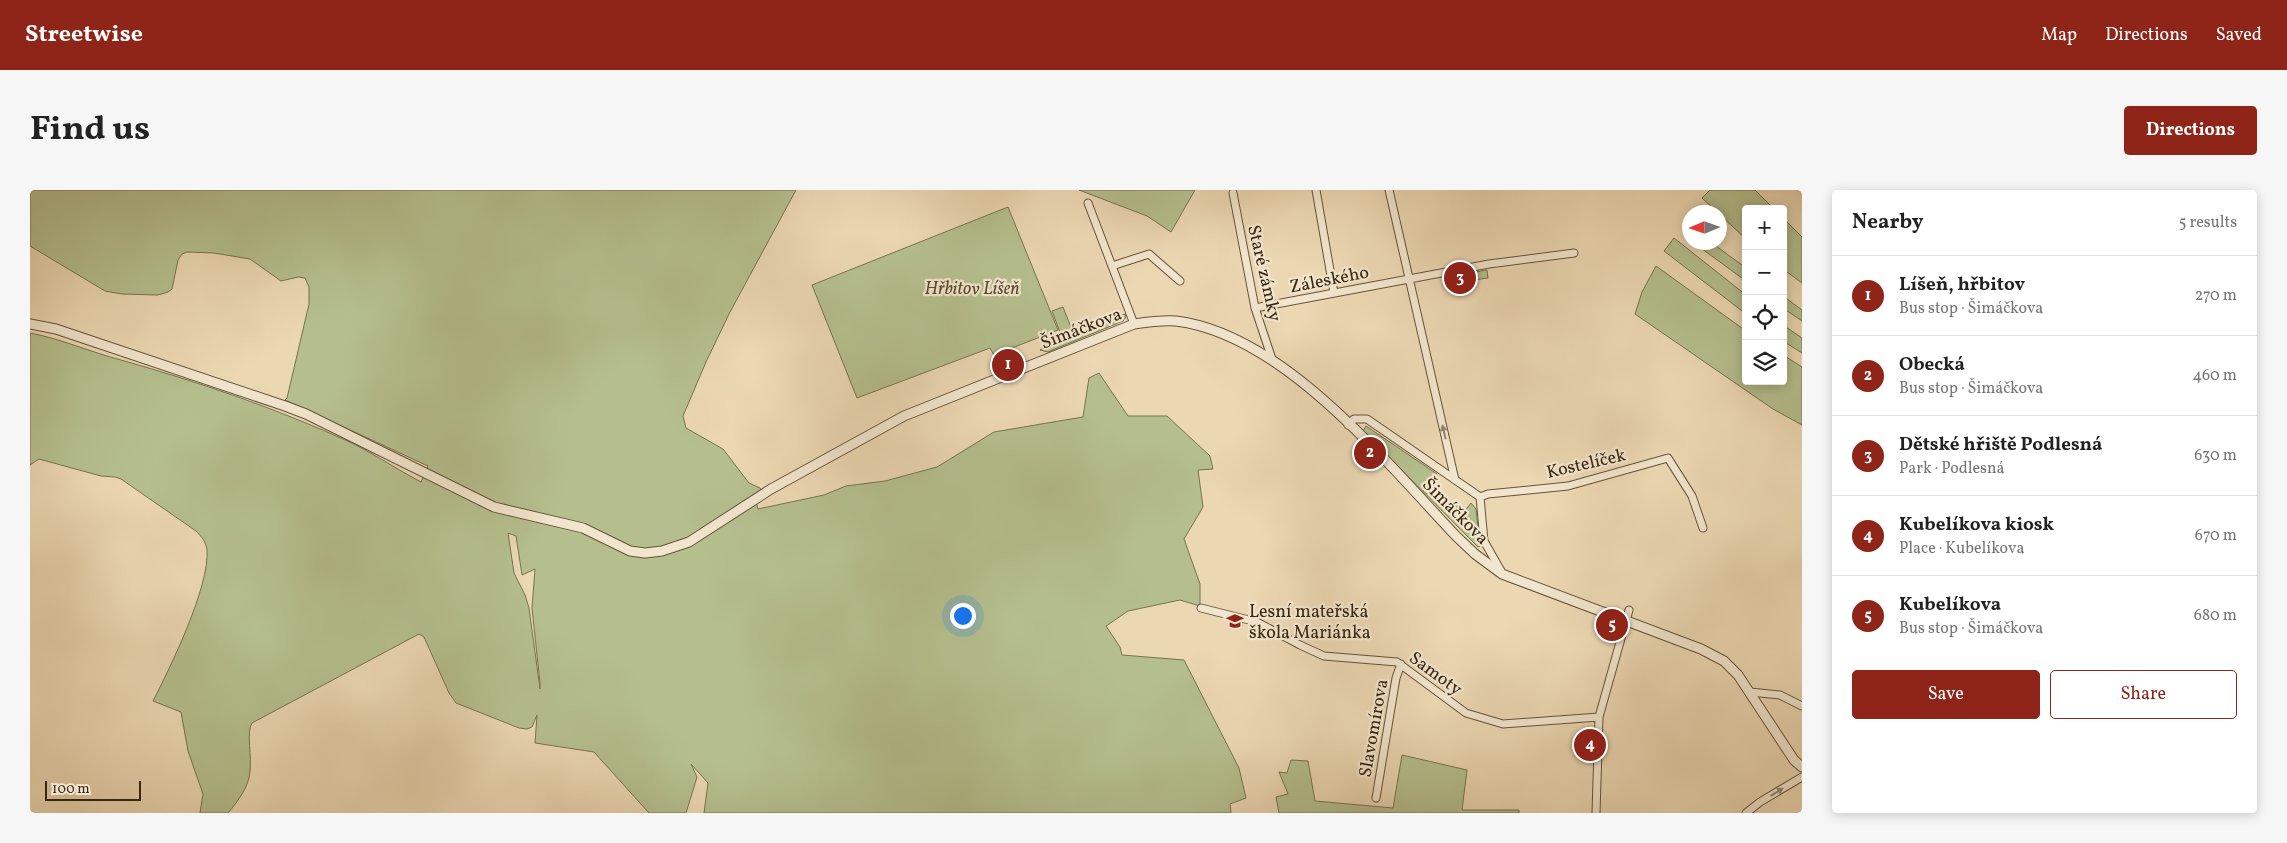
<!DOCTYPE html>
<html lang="en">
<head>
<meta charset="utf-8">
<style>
	body { margin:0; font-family:Vollkorn,serif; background:#f6f6f6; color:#222 }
	.controls { position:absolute; right:15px; top:15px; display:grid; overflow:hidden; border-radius:5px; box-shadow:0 2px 12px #0003 }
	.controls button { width:45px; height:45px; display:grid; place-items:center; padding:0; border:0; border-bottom:1px solid #e0e0e0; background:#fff; color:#222; font:25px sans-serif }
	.compass { position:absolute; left:1652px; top:15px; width:45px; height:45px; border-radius:50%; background:#fff; box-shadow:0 2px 12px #0003; rotate:268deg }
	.scale { position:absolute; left:15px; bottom:12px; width:96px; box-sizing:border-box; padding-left:5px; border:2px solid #382711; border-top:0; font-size:14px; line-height:18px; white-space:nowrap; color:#382711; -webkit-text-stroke:4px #f2e5cd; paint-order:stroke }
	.you { position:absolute; left:932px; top:425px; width:18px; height:18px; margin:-12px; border:4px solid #fff; border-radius:50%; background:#1a73e8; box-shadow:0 0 0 8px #1a73e833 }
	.badge { display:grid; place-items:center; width:32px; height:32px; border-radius:50%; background:#8f2418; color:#fff; font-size:16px; font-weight:700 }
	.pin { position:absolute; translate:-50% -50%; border:2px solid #fff; box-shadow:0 1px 5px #0006 }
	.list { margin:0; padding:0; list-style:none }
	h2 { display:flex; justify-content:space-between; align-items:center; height:65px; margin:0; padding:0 20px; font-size:21px }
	h2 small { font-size:16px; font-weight:400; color:#767676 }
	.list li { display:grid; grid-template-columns:32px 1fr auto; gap:15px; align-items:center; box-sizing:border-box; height:80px; padding:0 20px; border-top:1px solid #e0e0e0 }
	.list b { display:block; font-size:19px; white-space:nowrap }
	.list p { margin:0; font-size:16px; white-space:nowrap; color:#767676 }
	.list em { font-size:16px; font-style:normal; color:#767676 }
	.actions { display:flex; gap:10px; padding:15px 20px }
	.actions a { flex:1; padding:11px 0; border:1px solid #8f2418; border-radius:5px; text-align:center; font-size:18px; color:#8f2418 }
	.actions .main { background:#8f2418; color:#fff }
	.icon { flex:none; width:28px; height:28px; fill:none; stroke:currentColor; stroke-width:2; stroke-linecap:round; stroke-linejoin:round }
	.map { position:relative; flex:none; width:1772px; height:623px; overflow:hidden; border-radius:5px }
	header { display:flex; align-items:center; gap:30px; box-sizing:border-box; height:70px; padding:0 25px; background:#8f2418; color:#fff }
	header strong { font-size:24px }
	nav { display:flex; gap:28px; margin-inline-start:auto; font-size:18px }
	.intro { display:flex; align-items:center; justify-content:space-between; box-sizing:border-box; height:120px; padding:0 30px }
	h1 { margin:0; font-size:35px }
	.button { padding:12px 22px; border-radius:5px; background:#8f2418; color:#fff; font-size:18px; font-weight:700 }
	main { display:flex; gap:30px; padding:0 30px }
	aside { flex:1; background:#fff; border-radius:5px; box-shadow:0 2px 12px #0003 }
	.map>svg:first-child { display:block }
	.green { fill:#b5bf8e; stroke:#767350; fill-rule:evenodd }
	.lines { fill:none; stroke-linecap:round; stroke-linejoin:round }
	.minor-casing { stroke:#655339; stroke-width:9 }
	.tertiary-casing { stroke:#655339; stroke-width:11 }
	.minor { stroke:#f2e5cd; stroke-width:7 }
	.tertiary { stroke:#f2e5cd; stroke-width:9 }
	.oneway { fill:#95866f }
	.labels { text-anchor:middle; stroke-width:4.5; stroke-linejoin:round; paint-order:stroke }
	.street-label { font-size:18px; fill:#382711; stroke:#f2e5cd }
	.park-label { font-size:18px; font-style:italic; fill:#574d30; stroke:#f2e5cd }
	.poi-label { font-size:18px; fill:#382711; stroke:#f2e5cd; text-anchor:start }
</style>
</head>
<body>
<header>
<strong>Streetwise</strong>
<nav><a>Map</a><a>Directions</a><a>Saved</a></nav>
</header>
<div class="intro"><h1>Find us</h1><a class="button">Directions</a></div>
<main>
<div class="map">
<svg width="1772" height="623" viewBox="0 0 1772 623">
	<rect width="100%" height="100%" fill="#ebd7b2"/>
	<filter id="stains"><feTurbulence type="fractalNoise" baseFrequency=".004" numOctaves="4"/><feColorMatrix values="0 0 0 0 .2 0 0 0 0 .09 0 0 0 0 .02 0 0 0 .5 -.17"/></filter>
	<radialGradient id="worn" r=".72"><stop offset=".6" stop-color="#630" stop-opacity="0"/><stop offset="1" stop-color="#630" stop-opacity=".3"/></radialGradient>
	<path class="green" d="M 0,0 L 766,0 L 699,124 L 676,172 L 653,226 L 656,238 L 693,259 L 719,293 L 730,298 L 731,300 L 720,307 L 727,315 L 728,319 L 794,305 L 816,296 L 855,291 L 907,277 L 964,242 L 1053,227 L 1059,188 L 1069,183 L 1098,226 L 1137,226 L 1180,266 L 1183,279 L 1168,280 L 1173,317 L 1154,349 L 1170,394 L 1170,416 L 1150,410 L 1098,421 L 1076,436 L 1090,457 L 1092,465 L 1154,470 L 1209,578 L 1216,608 L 1200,614 L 1201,623 L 674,623 L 678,593 L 661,574 L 667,587 L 656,623 L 619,623 L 564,562 L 505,553 L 507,525 L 502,537 L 497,539 L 489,538 L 426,513 L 419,503 L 394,447 L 389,444 L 222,533 C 216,542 222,568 220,581 C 219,597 208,611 198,623 L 170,623 L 173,604 L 158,561 L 151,522 L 123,511 C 140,478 180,396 177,360 C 176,352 172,347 166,341 L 91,289 L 85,287 L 71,286 L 9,269 L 0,275 L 0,143 C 32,149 60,162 91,170 C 169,192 248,219 322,253 C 346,265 368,280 391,292 L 398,276 L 255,210 L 257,208 L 279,114 L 279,97 L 275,88 L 268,87 L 251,91 L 220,69 L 184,63 L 157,62 L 152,64 L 148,70 L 142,99 L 138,102 L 128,105 L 92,104 L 75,101 L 0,56 ZM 478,343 L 486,346 L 492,385 L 505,379 L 502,418 L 510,493 L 510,499 L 499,418 L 495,405 L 484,383 Z
		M 1049,0 L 1165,0 L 1141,42 L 1117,26 Z
		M 1680,0 L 1725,0 L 1744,19 L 1716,19 L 1716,49 L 1672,8 Z
		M 978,17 L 1028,140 L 964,165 L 960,158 L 827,208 L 782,95 Z
		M 1753,28 L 1772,47 L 1772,93 L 1753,79 Z
		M 1644,48 L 1716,105 L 1716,124 L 1634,61 Z
		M 1664,53 L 1682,53 L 1716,78 L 1716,91 Z
		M 1626,76 L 1716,141 L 1716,191 L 1753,191 L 1753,165 L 1772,177 L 1772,235 L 1743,219 L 1605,124 L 1612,102 Z
		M 1457,80 L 1458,88 L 1416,94 L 1415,87 Z
		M 1753,106 L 1772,120 L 1772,131 L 1753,118 Z
		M 1033,117 L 1044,145 L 1095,124 L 1096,127 L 1093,131 L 1018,162 L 1010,160 L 1023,154 L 1031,145 L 1022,121 Z
		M 1753,135 L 1772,148 L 1772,163 L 1753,151 Z
		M 1336,236 L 1407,284 L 1393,301 L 1397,304 L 1401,301 L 1411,309 L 1414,306 L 1419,310 L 1415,315 L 1418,317 L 1421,313 L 1435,321 L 1441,313 L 1446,319 L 1450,356 L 1448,357 L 1333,241 Z
		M 1372,565 L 1437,580 L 1432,620 L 1489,620 L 1489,623 L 1249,623 L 1246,607 L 1258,604 L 1249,582 L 1257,583 L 1261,570 L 1278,571 L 1285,611 L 1363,618 Z"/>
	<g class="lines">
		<g class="minor-casing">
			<path id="minor" d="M 1286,0 L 1304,103
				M 1359,0 L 1425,290
				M 1203,3 L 1225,118 L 1242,169
				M 1058,13 L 1104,134
				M 1082,76 L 1119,64 L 1150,91
				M 1225,118 L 1459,74 L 1544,63
				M 1318,235 L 1324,229 L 1337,229 L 1450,307 L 1454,351 L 1471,381
				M 1450,307 L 1458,304 L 1538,296 L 1638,268 L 1662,306 L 1673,338
				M 1171,418 L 1227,432 L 1270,455 L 1294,466 L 1367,472 L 1436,523 L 1473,534 L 1569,527
				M 1720,502 L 1750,505 L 1772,516
				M 1346,608 L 1366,488 L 1371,474
				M 1566,623 L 1569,527 L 1599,420
				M 1716,623 L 1730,612 L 1772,587"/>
		</g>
		<g class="tertiary-casing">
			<path id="tertiary" d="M 0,134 L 26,139 L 255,216 L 276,224 L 464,317 L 553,338 L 600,361 L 615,363 L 632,361 L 659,352 L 741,299 L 874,226 L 1104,134 C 1118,132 1132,130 1146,131 C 1253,144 1355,271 1426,346 L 1445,364 L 1472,384 L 1671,459 L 1694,471 L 1708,485 L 1764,570 L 1772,577"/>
		</g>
		<use href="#minor" class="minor"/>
		<use href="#tertiary" class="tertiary"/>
	</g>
	<defs><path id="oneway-solid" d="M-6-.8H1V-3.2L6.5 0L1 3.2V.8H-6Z" transform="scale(1.25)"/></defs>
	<g class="oneway">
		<use href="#oneway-solid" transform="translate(1414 242) rotate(-103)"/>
		<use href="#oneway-solid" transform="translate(1747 602) rotate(-31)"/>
	</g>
	<defs>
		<g id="school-bare" transform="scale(1.35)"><path d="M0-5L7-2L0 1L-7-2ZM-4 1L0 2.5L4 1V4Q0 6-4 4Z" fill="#8f2418" stroke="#f2e5cd" stroke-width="2.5" paint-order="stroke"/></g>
	</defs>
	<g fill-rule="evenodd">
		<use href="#school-bare" x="1205" y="431"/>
	</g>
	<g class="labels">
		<g class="street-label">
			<text transform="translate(1235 83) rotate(77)" y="6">Staré zámky</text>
			<text transform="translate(1299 89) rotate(-11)" y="6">Záleského</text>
			<text transform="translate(1051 138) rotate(-21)" y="6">Šimáčkova</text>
			<text transform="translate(1556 273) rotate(-13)" y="6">Kostelíček</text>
			<text transform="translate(1426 321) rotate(45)" y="6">Šimáčkova</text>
			<text transform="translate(1406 483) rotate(36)" y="6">Samoty</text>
			<text transform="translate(1343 538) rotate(-80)" y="6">Slavomírova</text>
		</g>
		<g class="park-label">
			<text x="942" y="104">Hřbitov Líšeň</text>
		</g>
		<g class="poi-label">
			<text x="1219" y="427">Lesní mateřská<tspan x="1219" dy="21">škola Mariánka</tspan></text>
		</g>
	</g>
	<rect width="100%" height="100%" filter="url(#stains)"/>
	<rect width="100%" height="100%" fill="url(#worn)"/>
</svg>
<div class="controls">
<button>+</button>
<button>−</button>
<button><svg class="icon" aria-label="locate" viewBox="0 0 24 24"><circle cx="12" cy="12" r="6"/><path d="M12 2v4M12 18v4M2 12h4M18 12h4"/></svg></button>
<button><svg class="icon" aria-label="layers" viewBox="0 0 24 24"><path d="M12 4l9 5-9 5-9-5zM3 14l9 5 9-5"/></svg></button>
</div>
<svg class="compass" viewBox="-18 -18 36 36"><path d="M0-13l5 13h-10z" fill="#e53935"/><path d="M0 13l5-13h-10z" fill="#767676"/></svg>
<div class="scale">100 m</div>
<div class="you"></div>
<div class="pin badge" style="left:978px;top:175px">1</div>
<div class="pin badge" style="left:1340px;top:263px">2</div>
<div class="pin badge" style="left:1430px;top:88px">3</div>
<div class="pin badge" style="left:1560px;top:555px">4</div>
<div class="pin badge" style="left:1582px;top:435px">5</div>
</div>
<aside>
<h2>Nearby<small>5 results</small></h2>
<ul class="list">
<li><span class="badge">1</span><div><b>Líšeň, hřbitov</b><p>Bus stop · Šimáčkova</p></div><em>270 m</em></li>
<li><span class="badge">2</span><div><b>Obecká</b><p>Bus stop · Šimáčkova</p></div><em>460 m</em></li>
<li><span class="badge">3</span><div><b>Dětské hřiště Podlesná</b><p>Park · Podlesná</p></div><em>630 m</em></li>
<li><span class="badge">4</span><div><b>Kubelíkova kiosk</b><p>Place · Kubelíkova</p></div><em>670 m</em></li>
<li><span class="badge">5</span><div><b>Kubelíkova</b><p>Bus stop · Šimáčkova</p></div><em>680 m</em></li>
</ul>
<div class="actions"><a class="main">Save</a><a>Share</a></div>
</aside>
</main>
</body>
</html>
